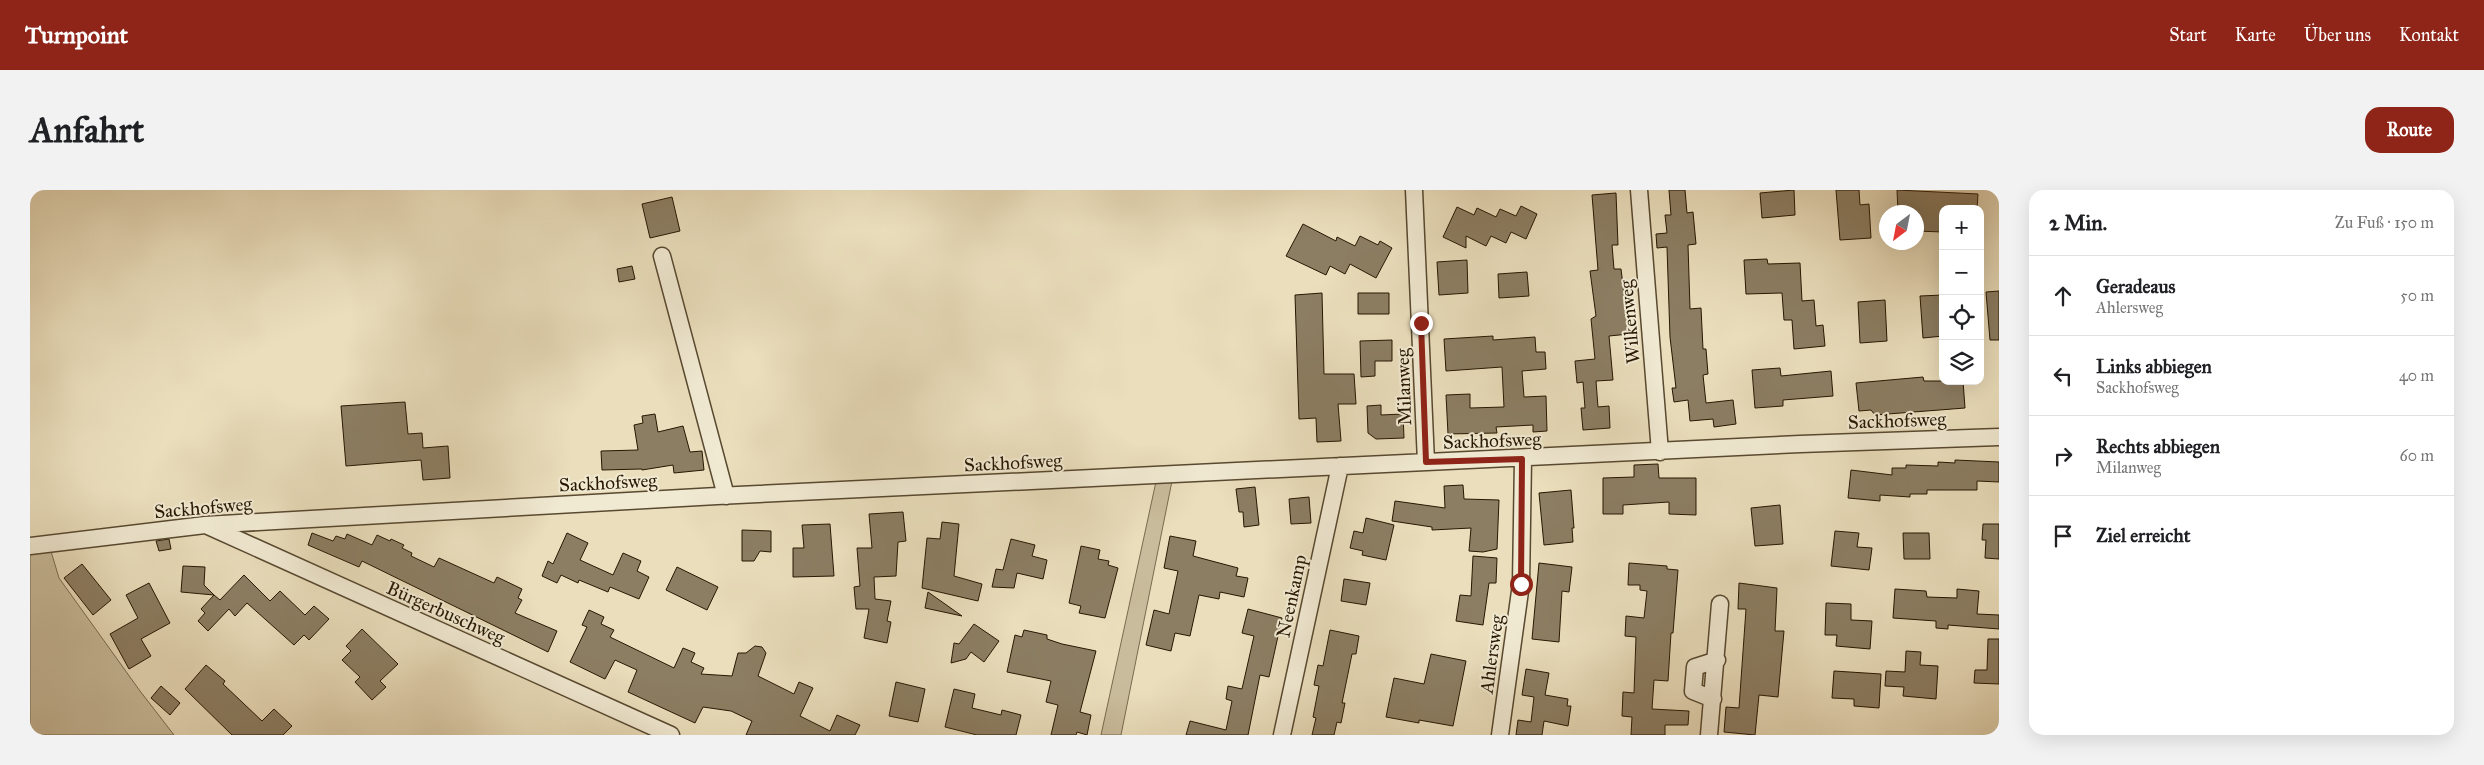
<!DOCTYPE html>
<html lang="de">
<head>
<meta charset="utf-8">
<style>
	body { margin:0; font-family:"IM FELL Great Primer",serif; background:#f2f2f2; color:#202124 }
	.controls { position:absolute; right:15px; top:15px; display:grid; overflow:hidden; border-radius:10px; box-shadow:0 5px 20px #0002 }
	.controls button { width:45px; height:45px; display:grid; place-items:center; padding:0; border:0; border-bottom:1px solid #e0e0e0; background:#fff; color:#202124; font:25px sans-serif }
	.compass { position:absolute; left:1849px; top:15px; width:45px; height:45px; border-radius:50%; background:#fff; box-shadow:0 5px 20px #0002; rotate:212deg }
	.stop { position:absolute; width:15px; height:15px; margin:-11px; border:4px solid #8f2418; border-radius:50%; background:#fff }
	.stop.end { background:#8f2418; border-color:#fff; box-shadow:0 1px 5px #0008 }
	.list { margin:0; padding:0; list-style:none }
	h2 { display:flex; justify-content:space-between; align-items:center; height:65px; margin:0; padding:0 20px; font-size:21px }
	h2 small { font-size:16px; font-weight:400; color:#757577 }
	.list li { display:grid; grid-template-columns:32px 1fr auto; gap:15px; align-items:center; box-sizing:border-box; height:80px; padding:0 20px; border-top:1px solid #e0e0e0 }
	.list b { display:block; font-size:19px; white-space:nowrap }
	.list p { margin:0; font-size:16px; white-space:nowrap; color:#757577 }
	.list em { font-size:16px; font-style:normal; color:#757577 }
	.icon { flex:none; width:28px; height:28px; fill:none; stroke:currentColor; stroke-width:2; stroke-linecap:round; stroke-linejoin:round }
	.map { position:relative; flex:none; width:1969px; height:545px; overflow:hidden; border-radius:15px }
	header { display:flex; align-items:center; gap:30px; box-sizing:border-box; height:70px; padding:0 25px; background:#8f2418; color:#fff }
	header strong { font-size:24px }
	nav { display:flex; gap:28px; margin-inline-start:auto; font-size:18px }
	.intro { display:flex; align-items:center; justify-content:space-between; box-sizing:border-box; height:120px; padding:0 30px }
	h1 { margin:0; font-size:35px }
	.button { padding:12px 22px; border-radius:15px; background:#8f2418; color:#fff; font-size:18px; font-weight:700 }
	main { display:flex; gap:30px; padding:0 30px }
	aside { flex:1; background:#fff; border-radius:15px; box-shadow:0 5px 20px #0002 }
	.map>svg:first-child { display:block }
	.green { fill:#c9bc9c; stroke:#786a4f }
	.building { fill:#8c7e63; stroke:#271702 }
	.lines { fill:none; stroke-linecap:round; stroke-linejoin:round }
	.street-casing { stroke:#584930; stroke-width:19 }
	.street { stroke:#f1ead3; stroke-width:16 }
	.route { stroke:#8f2418; stroke-width:6 }
	.labels { text-anchor:middle; stroke-width:4; stroke-linejoin:round; paint-order:stroke }
	.street-label { font-size:19px; fill:#271702; stroke:#f1ead3 }
</style>
</head>
<body>
<header>
<strong>Turnpoint</strong>
<nav><a>Start</a><a>Karte</a><a>Über uns</a><a>Kontakt</a></nav>
</header>
<div class="intro"><h1>Anfahrt</h1><a class="button">Route</a></div>
<main>
<div class="map">
<svg width="1969" height="545" viewBox="0 0 1969 545">
	<rect width="100%" height="100%" fill="#eadebc"/>
	<filter id="stains"><feTurbulence type="fractalNoise" baseFrequency=".004" numOctaves="4"/><feColorMatrix values="0 0 0 0 .2 0 0 0 0 .09 0 0 0 0 .02 0 0 0 .5 -.17"/></filter>
	<radialGradient id="worn" r=".72"><stop offset=".6" stop-color="#630" stop-opacity="0"/><stop offset="1" stop-color="#630" stop-opacity=".3"/></radialGradient>
	<path class="green" d="M 1143,286 L 1091,545 L 1071,545 L 1127,287 Z
		M 20,358 L 29,388 L 110,501 L 144,545 L 0,545 L 0,361 Z"/>
	<path class="building" d="M 1639,0 L 1655,0 L 1657,23 L 1663,22 L 1666,54 L 1658,55 L 1660,119 L 1671,118 L 1673,159 L 1676,159 L 1678,184 L 1673,185 L 1676,213 L 1703,210 L 1706,234 L 1684,237 L 1683,229 L 1660,231 L 1658,210 L 1644,212 L 1642,198 L 1646,198 L 1640,147 L 1637,57 L 1627,58 L 1626,44 L 1637,43 L 1635,25 L 1641,25 Z
		M 1764,0 L 1765,25 L 1732,28 L 1730,3 Z
		M 1806,0 L 1829,0 L 1830,15 L 1839,14 L 1841,48 L 1810,50 Z
		M 1867,0 L 1948,4 L 1947,19 L 1913,19 L 1913,42 L 1886,41 L 1886,22 L 1868,22 Z
		M 1586,3 L 1588,55 L 1582,55 L 1584,79 L 1591,79 L 1599,144 L 1579,146 L 1583,190 L 1566,191 L 1568,217 L 1579,216 L 1580,238 L 1553,240 L 1551,218 L 1555,218 L 1553,192 L 1547,193 L 1545,171 L 1565,169 L 1561,129 L 1566,126 L 1560,81 L 1568,80 L 1562,5 Z
		M 642,7 L 650,41 L 620,48 L 612,14 Z
		M 1491,16 L 1507,24 L 1496,49 L 1481,42 L 1476,53 L 1461,46 L 1456,56 L 1436,46 L 1436,58 L 1413,47 L 1427,17 L 1444,25 L 1447,18 L 1466,27 L 1470,19 L 1486,26 Z
		M 1273,34 L 1306,51 L 1307,47 L 1325,56 L 1330,46 L 1348,55 L 1350,51 L 1362,58 L 1346,88 L 1320,74 L 1315,84 L 1300,76 L 1296,85 L 1256,66 Z
		M 1737,69 L 1738,74 L 1770,73 L 1772,111 L 1784,110 L 1786,136 L 1793,135 L 1795,156 L 1764,159 L 1762,130 L 1754,130 L 1752,103 L 1716,104 L 1714,70 Z
		M 1437,70 L 1438,103 L 1409,105 L 1407,72 Z
		M 602,76 L 605,89 L 589,92 L 587,79 Z
		M 1497,82 L 1499,106 L 1469,108 L 1468,84 Z
		M 1969,101 L 1969,150 L 1960,150 L 1956,102 Z
		M 1292,103 L 1294,184 L 1324,184 L 1326,214 L 1308,214 L 1311,251 L 1287,252 L 1286,228 L 1269,229 L 1265,105 Z
		M 1328,103 L 1359,103 L 1359,124 L 1328,124 Z
		M 1913,105 L 1913,146 L 1893,148 L 1890,106 Z
		M 1855,110 L 1857,151 L 1830,153 L 1828,112 Z
		M 1463,146 L 1463,150 L 1505,147 L 1506,162 L 1515,162 L 1516,179 L 1492,181 L 1494,207 L 1516,206 L 1517,241 L 1503,242 L 1503,235 L 1466,237 L 1467,243 L 1418,244 L 1416,205 L 1440,204 L 1440,218 L 1474,217 L 1472,177 L 1416,181 L 1414,149 Z
		M 1362,150 L 1362,171 L 1345,171 L 1345,186 L 1331,187 L 1330,151 Z
		M 1750,178 L 1751,186 L 1801,181 L 1803,206 L 1753,210 L 1753,216 L 1725,218 L 1722,180 Z
		M 1893,187 L 1894,191 L 1933,191 L 1935,218 L 1845,225 L 1841,220 L 1829,221 L 1826,193 Z
		M 375,212 L 378,244 L 392,243 L 393,258 L 418,256 L 420,288 L 393,290 L 391,270 L 316,276 L 311,216 Z
		M 1351,215 L 1351,225 L 1373,224 L 1374,248 L 1346,249 L 1338,243 L 1337,216 Z
		M 625,224 L 628,242 L 653,236 L 660,262 L 672,261 L 674,280 L 644,283 L 643,275 L 612,280 L 612,279 L 572,280 L 571,261 L 608,260 L 604,235 L 613,233 L 612,226 Z
		M 1925,270 L 1969,272 L 1969,292 L 1947,291 L 1947,300 L 1897,300 L 1897,304 L 1880,304 L 1880,307 L 1850,305 L 1850,311 L 1818,308 L 1821,280 L 1862,285 L 1862,278 L 1876,278 L 1876,275 L 1908,276 L 1908,272 L 1925,273 Z
		M 1628,274 L 1629,288 L 1666,288 L 1666,325 L 1639,324 L 1639,312 L 1593,315 L 1593,324 L 1573,324 L 1573,288 L 1604,287 L 1604,275 Z
		M 1433,295 L 1434,309 L 1469,310 L 1467,359 L 1453,362 L 1439,361 L 1441,338 L 1402,340 L 1402,337 L 1362,331 L 1365,311 L 1415,318 L 1414,296 Z
		M 1225,297 L 1229,335 L 1214,337 L 1213,322 L 1209,322 L 1206,299 Z
		M 1541,300 L 1544,338 L 1542,338 L 1543,352 L 1514,355 L 1509,303 Z
		M 1279,307 L 1281,333 L 1261,334 L 1259,309 Z
		M 1750,315 L 1753,354 L 1725,356 L 1721,318 Z
		M 873,322 L 876,351 L 868,352 L 866,386 L 844,387 L 845,409 L 861,411 L 857,431 L 861,432 L 857,453 L 834,448 L 839,419 L 826,419 L 824,397 L 830,396 L 827,358 L 842,358 L 839,324 Z
		M 1336,328 L 1364,335 L 1356,370 L 1332,365 L 1333,361 L 1320,358 L 1324,341 L 1333,343 Z
		M 912,332 L 929,334 L 924,386 L 952,394 L 948,411 L 892,398 L 897,348 L 910,349 Z
		M 800,334 L 804,386 L 763,387 L 763,358 L 774,358 L 772,335 Z
		M 1953,334 L 1969,334 L 1969,369 L 1955,368 L 1956,350 L 1952,350 Z
		M 712,340 L 741,341 L 741,362 L 730,361 L 724,371 L 712,371 Z
		M 1805,341 L 1829,343 L 1827,357 L 1842,358 L 1839,380 L 1801,376 Z
		M 282,343 L 303,351 L 306,346 L 315,349 L 317,344 L 342,355 L 347,345 L 360,351 L 361,349 L 374,355 L 372,358 L 382,363 L 381,366 L 404,377 L 409,368 L 464,393 L 467,387 L 492,399 L 488,408 L 492,410 L 485,423 L 527,441 L 518,462 L 332,371 L 329,377 L 278,355 Z
		M 537,343 L 558,353 L 550,370 L 583,385 L 593,363 L 611,371 L 607,381 L 619,387 L 609,409 L 580,397 L 578,402 L 549,390 L 548,393 L 531,385 L 527,393 L 512,386 L 518,371 L 523,374 Z
		M 1873,343 L 1899,343 L 1900,369 L 1874,369 Z
		M 1140,346 L 1166,351 L 1163,366 L 1208,378 L 1206,386 L 1218,388 L 1214,407 L 1190,402 L 1189,409 L 1169,405 L 1160,446 L 1145,443 L 1141,461 L 1116,455 L 1124,420 L 1139,424 L 1148,381 L 1134,378 Z
		M 139,349 L 141,359 L 129,361 L 126,351 Z
		M 981,349 L 1005,355 L 1002,366 L 1017,370 L 1013,389 L 987,383 L 984,398 L 962,397 L 966,379 L 973,380 Z
		M 1051,356 L 1070,360 L 1068,369 L 1079,371 L 1078,375 L 1088,378 L 1075,428 L 1049,423 L 1051,416 L 1039,413 Z
		M 1443,366 L 1467,368 L 1466,393 L 1459,393 L 1453,435 L 1426,431 L 1430,405 L 1441,406 Z
		M 1509,373 L 1542,377 L 1539,402 L 1532,401 L 1529,452 L 1502,449 Z
		M 1599,373 L 1637,376 L 1637,379 L 1648,380 L 1643,443 L 1641,443 L 1638,491 L 1624,490 L 1622,519 L 1659,521 L 1658,535 L 1635,535 L 1635,545 L 1601,545 L 1602,527 L 1592,526 L 1593,502 L 1604,503 L 1606,447 L 1595,446 L 1596,426 L 1614,428 L 1617,401 L 1610,400 L 1610,395 L 1598,395 Z
		M 52,374 L 81,410 L 63,425 L 34,388 Z
		M 153,376 L 175,377 L 174,395 L 184,405 L 151,402 Z
		M 647,377 L 688,397 L 677,420 L 636,400 Z
		M 214,385 L 240,411 L 250,401 L 275,425 L 284,416 L 299,429 L 279,450 L 274,445 L 264,455 L 217,413 L 205,426 L 199,419 L 178,441 L 168,431 L 175,423 L 171,419 L 184,405 L 190,410 Z
		M 1314,389 L 1340,393 L 1336,415 L 1311,411 Z
		M 119,393 L 140,433 L 111,449 L 121,466 L 99,479 L 80,444 L 108,428 L 96,405 Z
		M 1709,393 L 1747,398 L 1745,441 L 1754,441 L 1748,507 L 1729,505 L 1725,545 L 1694,542 L 1696,517 L 1709,518 L 1716,419 L 1708,419 Z
		M 1865,399 L 1896,401 L 1897,407 L 1927,408 L 1927,399 L 1949,401 L 1947,424 L 1969,425 L 1969,439 L 1918,435 L 1918,439 L 1906,438 L 1906,431 L 1863,428 Z
		M 898,402 L 932,426 L 895,418 Z
		M 1796,413 L 1821,414 L 1821,430 L 1842,431 L 1840,459 L 1806,456 L 1807,445 L 1795,445 Z
		M 1218,419 L 1252,428 L 1239,487 L 1230,485 L 1218,545 L 1156,545 L 1160,531 L 1196,540 L 1202,511 L 1196,509 L 1198,496 L 1212,499 L 1224,446 L 1212,443 Z
		M 559,420 L 574,427 L 571,434 L 584,440 L 580,447 L 644,478 L 653,458 L 665,463 L 661,472 L 674,478 L 671,484 L 702,486 L 708,463 L 716,463 L 725,456 L 732,457 L 736,463 L 728,486 L 764,504 L 769,492 L 783,498 L 770,526 L 800,541 L 807,525 L 830,535 L 825,545 L 716,545 L 722,531 L 701,521 L 673,517 L 665,533 L 598,502 L 607,480 L 585,470 L 575,489 L 540,472 L 557,437 L 552,435 Z
		M 944,434 L 969,451 L 954,472 L 941,462 L 936,469 L 921,473 L 924,453 L 929,454 Z
		M 332,439 L 368,474 L 350,491 L 356,497 L 342,510 L 325,492 L 330,487 L 312,470 L 321,461 L 316,456 Z
		M 994,440 L 1017,445 L 1017,449 L 1032,454 L 1066,461 L 1050,522 L 1061,525 L 1057,545 L 1047,542 L 1046,545 L 1021,545 L 1028,515 L 1016,512 L 1021,491 L 977,482 L 985,445 L 992,447 Z
		M 1300,440 L 1329,446 L 1326,464 L 1322,464 L 1312,513 L 1315,513 L 1311,533 L 1307,532 L 1304,545 L 1282,545 L 1286,528 L 1283,527 L 1289,496 L 1284,495 L 1288,475 L 1293,476 Z
		M 1958,449 L 1969,449 L 1969,494 L 1944,493 L 1945,480 L 1957,480 Z
		M 1876,461 L 1891,462 L 1890,475 L 1908,476 L 1906,509 L 1873,506 L 1874,497 L 1855,496 L 1856,481 L 1875,482 Z
		M 1401,464 L 1436,471 L 1423,536 L 1389,530 L 1389,533 L 1356,527 L 1364,488 L 1394,494 Z
		M 176,475 L 195,491 L 193,494 L 232,531 L 244,519 L 262,536 L 253,545 L 202,545 L 155,499 Z
		M 1496,479 L 1519,483 L 1515,505 L 1538,509 L 1537,516 L 1541,516 L 1538,536 L 1514,531 L 1512,545 L 1486,545 L 1488,530 L 1501,532 L 1504,507 L 1492,505 Z
		M 1804,481 L 1851,484 L 1849,518 L 1824,516 L 1824,509 L 1802,508 Z
		M 866,492 L 895,499 L 888,532 L 859,526 Z
		M 131,496 L 150,513 L 140,525 L 121,508 Z
		M 924,499 L 945,504 L 942,518 L 971,525 L 972,520 L 991,525 L 986,545 L 947,545 L 915,537 Z"/>
	<g class="lines">
		<g class="street-casing">
			<path id="street" d="M 1384,0 L 1396,272
				M 1609,0 L 1630,262
				M 632,66 L 696,306
				M 178,336 L 641,545
				M 0,356 L 175,335 L 687,306 L 1770,254 L 1969,247
				M 1683,509 L 1663,501 L 1665,477 L 1687,470
				M 1252,545 L 1310,276
				M 1470,545 L 1491,394 L 1493,269
				M 1679,545 L 1690,414"/>
		</g>
		<use href="#street" class="street"/>
	</g>
	<g class="lines">
		<path class="route" d="M 1391,133 L 1396,272 L 1492,269 L 1491,394"/>
	</g>
	<g class="labels">
		<g class="street-label">
			<text transform="translate(1599 132) rotate(-95)" y="7">Wilkenweg</text>
			<text transform="translate(1373 197) rotate(-92)" y="7">Milanweg</text>
			<text transform="translate(1867 230) rotate(-2)" y="7">Sackhofsweg</text>
			<text transform="translate(1462 250) rotate(-2)" y="7">Sackhofsweg</text>
			<text transform="translate(983 272) rotate(-3)" y="7">Sackhofsweg</text>
			<text transform="translate(578 292) rotate(-3)" y="7">Sackhofsweg</text>
			<text transform="translate(173 317) rotate(-5)" y="7">Sackhofsweg</text>
			<text transform="translate(1261 406) rotate(-78)" y="7">Neenkamp</text>
			<text transform="translate(416 422) rotate(24)" y="7">Bürgerbuschweg</text>
			<text transform="translate(1461 464) rotate(-82)" y="7">Ahlersweg</text>
		</g>
	</g>
	<rect width="100%" height="100%" filter="url(#stains)"/>
	<rect width="100%" height="100%" fill="url(#worn)"/>
</svg>
<div class="controls">
<button>+</button>
<button>−</button>
<button><svg class="icon" aria-label="locate" viewBox="0 0 24 24"><circle cx="12" cy="12" r="6"/><path d="M12 2v4M12 18v4M2 12h4M18 12h4"/></svg></button>
<button><svg class="icon" aria-label="layers" viewBox="0 0 24 24"><path d="M12 4l9 5-9 5-9-5zM3 14l9 5 9-5"/></svg></button>
</div>
<svg class="compass" viewBox="-18 -18 36 36"><path d="M0-13l5 13h-10z" fill="#e53935"/><path d="M0 13l5-13h-10z" fill="#757577"/></svg>
<div class="stop" style="left:1491px;top:394px"></div>
<div class="stop end" style="left:1391px;top:133px"></div>
</div>
<aside>
<h2>2 Min.<small>Zu Fuß · 150 m</small></h2>
<ul class="list">
<li><svg class="icon" aria-label="ahead" viewBox="0 0 24 24"><path d="M12 20V5M6 11l6-6 6 6"/></svg><div><b>Geradeaus</b><p>Ahlersweg</p></div><em>50 m</em></li>
<li><svg class="icon" aria-label="left" viewBox="0 0 24 24"><path d="M17 20v-9H6M10 6l-5 5 5 5"/></svg><div><b>Links abbiegen</b><p>Sackhofsweg</p></div><em>40 m</em></li>
<li><svg class="icon" aria-label="right" viewBox="0 0 24 24"><path d="M7 20v-9h11M14 6l5 5-5 5"/></svg><div><b>Rechts abbiegen</b><p>Milanweg</p></div><em>60 m</em></li>
<li><svg class="icon" aria-label="arrive" viewBox="0 0 24 24"><path d="M6 21V4h12l-3 4 3 4H6"/></svg><div><b>Ziel erreicht</b></div></li>
</ul>
</aside>
</main>
</body>
</html>
